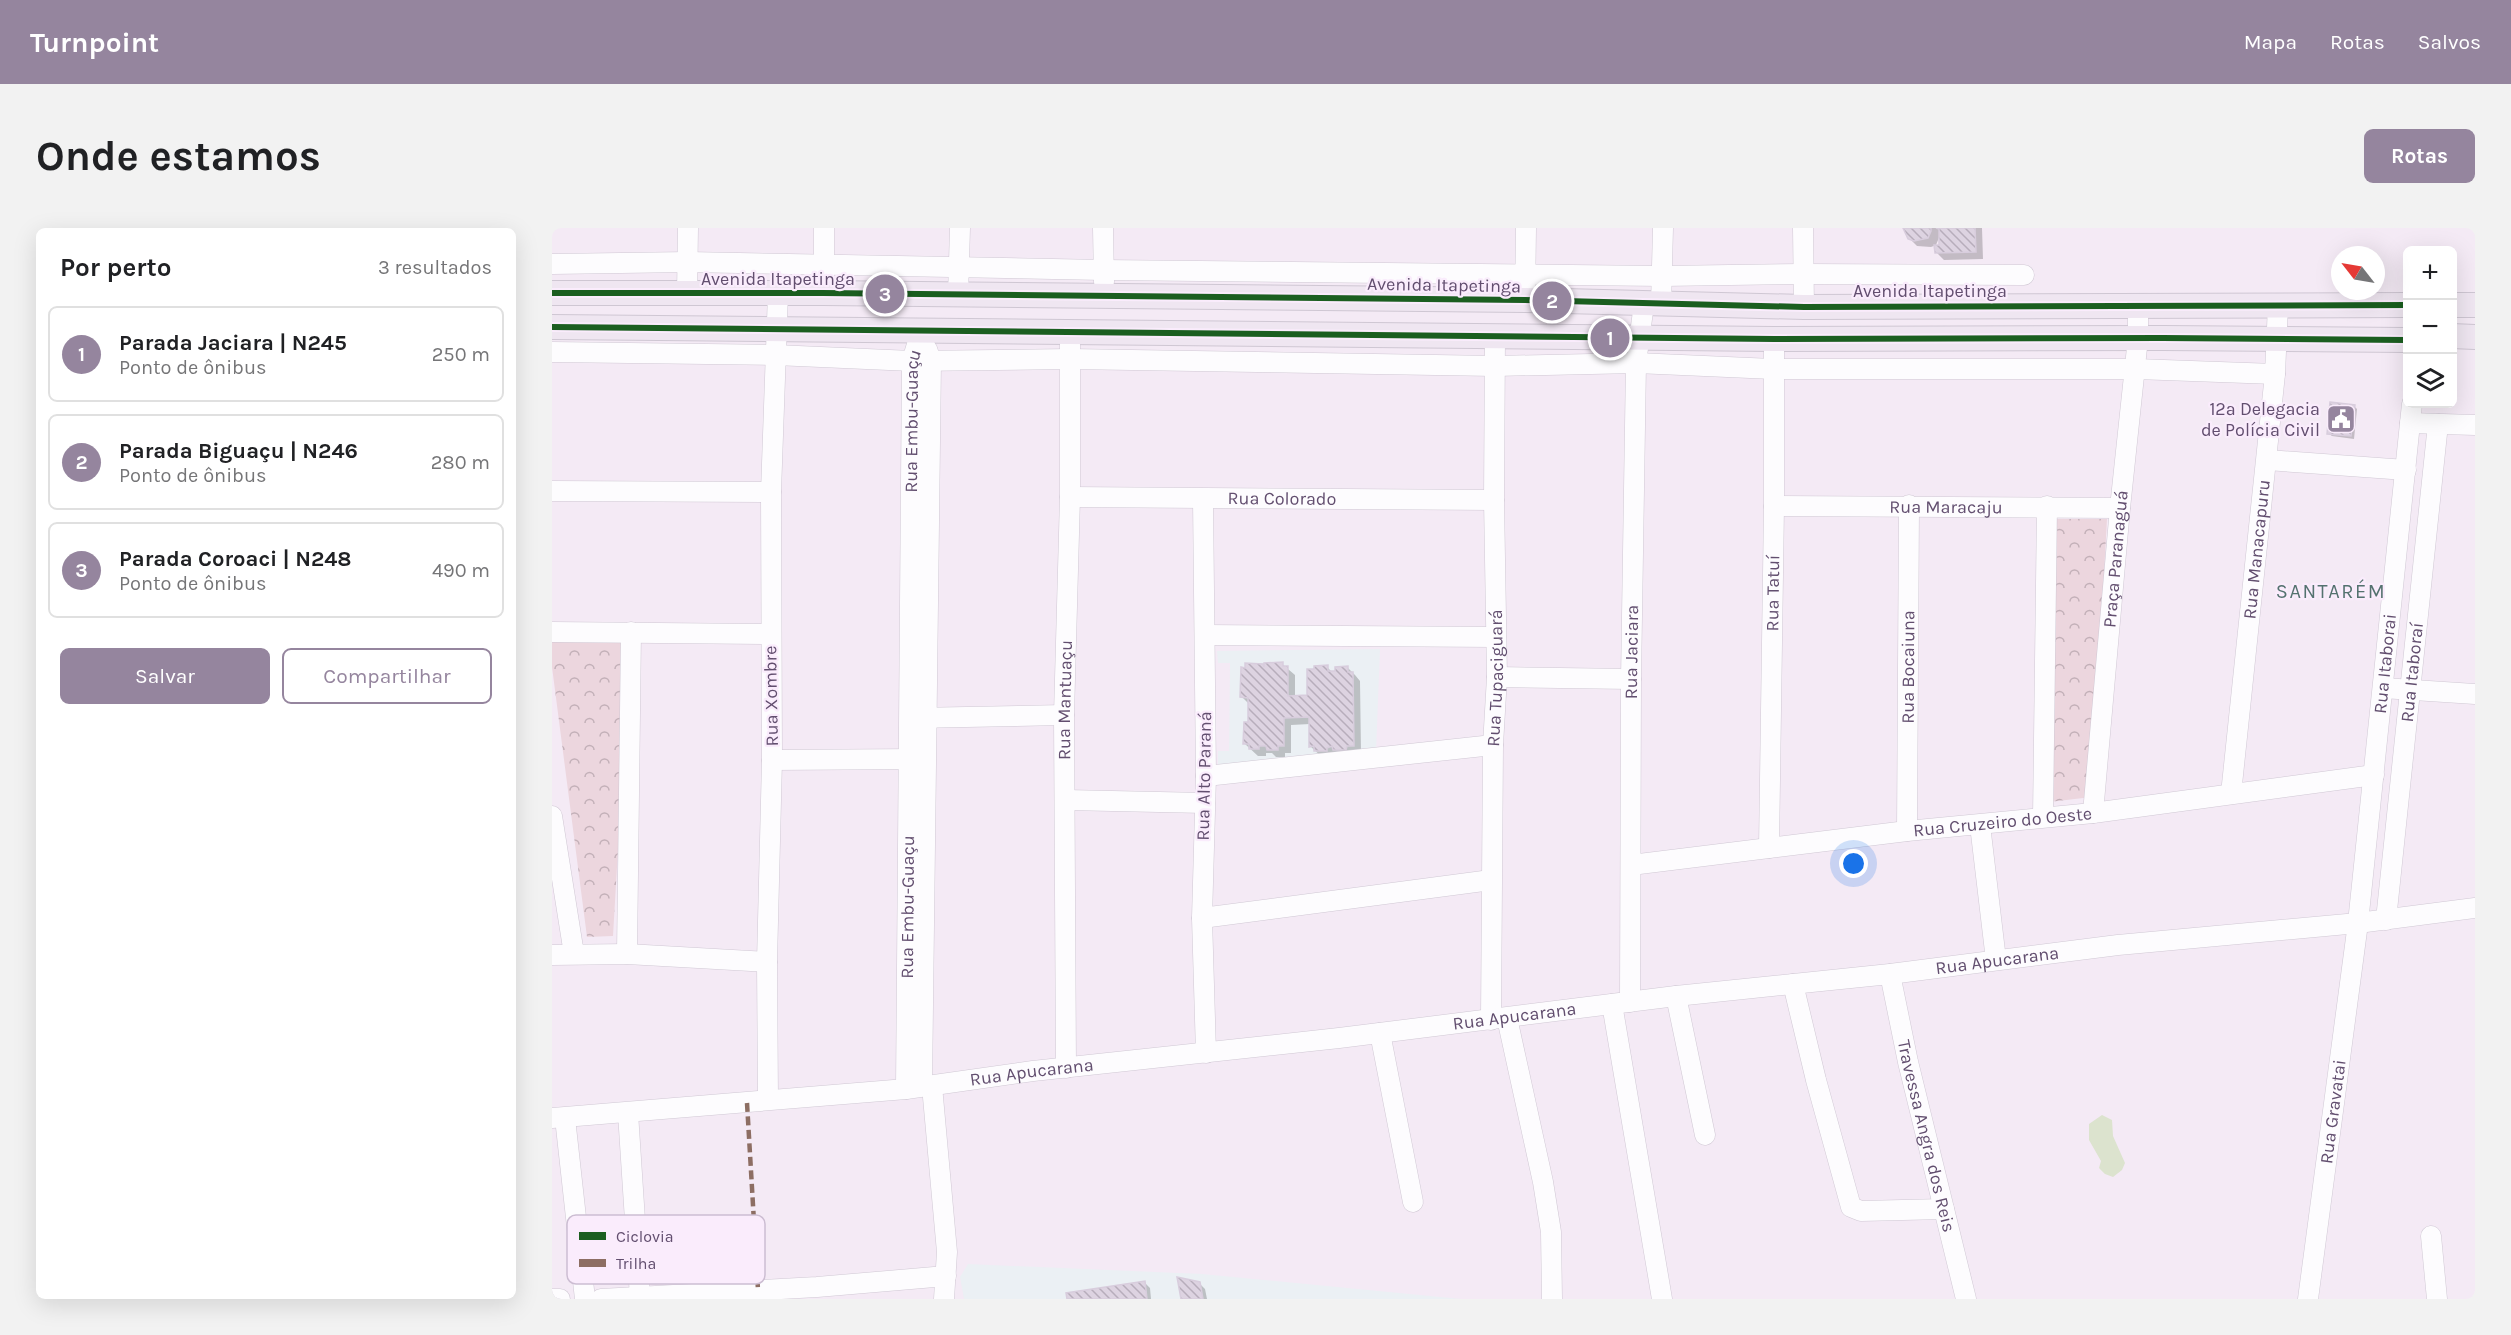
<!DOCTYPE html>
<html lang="pt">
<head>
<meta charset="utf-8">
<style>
	body { margin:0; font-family:Karla,sans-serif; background:#f2f2f2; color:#202124 }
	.controls { position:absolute; right:18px; top:18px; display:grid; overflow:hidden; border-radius:9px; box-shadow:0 6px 24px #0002 }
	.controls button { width:54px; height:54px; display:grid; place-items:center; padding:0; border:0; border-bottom:2px solid #e0e0e0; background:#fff; color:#202124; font:30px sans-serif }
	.compass { position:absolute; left:1779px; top:18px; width:54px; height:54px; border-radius:50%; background:#fff; box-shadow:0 6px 24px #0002; rotate:301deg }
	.you { position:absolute; left:1302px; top:636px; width:21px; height:21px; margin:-15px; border:4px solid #fff; border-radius:50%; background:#1a73e8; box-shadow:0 0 0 9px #1a73e833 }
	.badge { display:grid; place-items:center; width:39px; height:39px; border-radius:50%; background:#95859e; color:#fff; font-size:20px; font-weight:700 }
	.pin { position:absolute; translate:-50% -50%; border:3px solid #fff; box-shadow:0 2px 6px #0006 }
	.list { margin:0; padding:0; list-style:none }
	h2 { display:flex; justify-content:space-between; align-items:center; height:78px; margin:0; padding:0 24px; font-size:26px }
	h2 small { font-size:20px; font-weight:400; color:#757577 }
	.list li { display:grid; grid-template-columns:39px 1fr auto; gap:18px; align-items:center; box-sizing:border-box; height:96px; margin:0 12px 12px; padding:0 12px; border:2px solid #e0e0e0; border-radius:9px }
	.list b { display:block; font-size:22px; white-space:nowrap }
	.list p { margin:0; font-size:20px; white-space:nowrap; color:#757577 }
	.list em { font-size:20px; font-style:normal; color:#757577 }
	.actions { display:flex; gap:12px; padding:18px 24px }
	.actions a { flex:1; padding:14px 0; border:2px solid #95859e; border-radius:9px; text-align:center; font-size:21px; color:#95859e }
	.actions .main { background:#95859e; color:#fff }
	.icon { flex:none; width:33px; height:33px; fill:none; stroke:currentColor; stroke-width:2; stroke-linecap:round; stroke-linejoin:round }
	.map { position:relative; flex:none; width:1923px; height:1071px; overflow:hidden; border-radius:9px }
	header { display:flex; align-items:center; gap:36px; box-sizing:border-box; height:84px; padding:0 30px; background:#95859e; color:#fff }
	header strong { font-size:28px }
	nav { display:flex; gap:33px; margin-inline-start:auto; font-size:21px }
	.intro { display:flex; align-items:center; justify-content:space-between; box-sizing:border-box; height:144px; padding:0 36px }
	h1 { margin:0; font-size:42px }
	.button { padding:15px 27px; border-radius:9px; background:#95859e; color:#fff; font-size:21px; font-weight:700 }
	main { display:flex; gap:36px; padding:0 36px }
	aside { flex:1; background:#fff; border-radius:9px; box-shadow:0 6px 24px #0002 }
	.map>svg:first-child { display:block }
	.education { fill:#ebf0f4 }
	.forest { fill:url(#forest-crowns) }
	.water { fill:#dce3ce }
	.shadow { fill:#0003 }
	.building { fill:url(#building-back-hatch); stroke:#d8cddd; stroke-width:1.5 }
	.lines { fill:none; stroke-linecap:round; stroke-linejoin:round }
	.minor-casing { stroke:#d0c8d4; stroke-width:21 }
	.major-casing { stroke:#cfc7d3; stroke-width:26 }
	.minor { stroke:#fdfcfe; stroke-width:20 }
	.major { stroke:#efe6f1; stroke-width:24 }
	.quiet { stroke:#8d6e63; stroke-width:4.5; stroke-dasharray:9 4.5; stroke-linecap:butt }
	.cycleway-casing { stroke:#faecfc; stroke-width:10 }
	.cycleway { stroke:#1b5e20; stroke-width:6 }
	.labels { text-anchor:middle; stroke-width:4.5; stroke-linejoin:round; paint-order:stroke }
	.street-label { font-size:18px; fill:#624e6f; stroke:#faecfc }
	.poi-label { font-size:18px; fill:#624e6f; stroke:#faecfc; text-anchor:end }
	.neighbourhood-label { font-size:20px; letter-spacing:1.5px; fill:#54726f; stroke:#faecfc }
	.key { fill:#faecfc; stroke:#ccbdd2; stroke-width:1.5 }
	.key-label { font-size:16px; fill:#624e6f }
</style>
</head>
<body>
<header>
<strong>Turnpoint</strong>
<nav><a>Mapa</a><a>Rotas</a><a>Salvos</a></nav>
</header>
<div class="intro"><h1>Onde estamos</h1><a class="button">Rotas</a></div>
<main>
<aside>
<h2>Por perto<small>3 resultados</small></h2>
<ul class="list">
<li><span class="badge">1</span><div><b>Parada Jaciara | N245</b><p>Ponto de ônibus</p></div><em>250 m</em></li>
<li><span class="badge">2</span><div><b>Parada Biguaçu | N246</b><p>Ponto de ônibus</p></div><em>280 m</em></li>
<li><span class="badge">3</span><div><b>Parada Coroaci | N248</b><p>Ponto de ônibus</p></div><em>490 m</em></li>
</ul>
<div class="actions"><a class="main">Salvar</a><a>Compartilhar</a></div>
</aside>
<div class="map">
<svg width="1923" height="1071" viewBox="0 0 1923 1071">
	<defs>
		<pattern id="forest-crowns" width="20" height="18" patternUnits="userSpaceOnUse" patternTransform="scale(1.5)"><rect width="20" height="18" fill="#ecd6de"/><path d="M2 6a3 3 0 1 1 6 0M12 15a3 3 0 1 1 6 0" fill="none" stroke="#c3b0b8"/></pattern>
		<pattern id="building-back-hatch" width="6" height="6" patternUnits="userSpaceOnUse" patternTransform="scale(1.5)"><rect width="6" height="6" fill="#ddd3e1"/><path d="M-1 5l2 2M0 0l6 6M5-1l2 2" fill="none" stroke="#b7adbb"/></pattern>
	</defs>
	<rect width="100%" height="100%" fill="#f4eaf5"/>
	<path class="education" d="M 828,421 L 824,524 L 666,540 L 666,523 L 677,523 L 678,435 L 666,435 L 665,423 Z
		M 416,1036 L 650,1046 L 909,1071 L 412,1071 L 408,1049 Z"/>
	<path class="forest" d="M 1496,291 L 1555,291 L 1540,569 L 1497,574 Z
		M 0,412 L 78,415 L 61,708 L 35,709 L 0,439 Z"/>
	<path class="water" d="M 1550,887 L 1560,892 L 1561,908 L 1573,935 L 1570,942 L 1561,949 L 1553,946 L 1547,940 L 1549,933 L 1537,912 L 1537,896 Z"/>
	<path class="shadow" d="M 1353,0 L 1430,0 L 1431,31 L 1392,32 L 1384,24 L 1389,18 L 1388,7 L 1384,17 L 1379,19 L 1365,18 L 1357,10 Z
		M 1802,178 L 1805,181 L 1802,211 L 1780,208 L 1776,205 Z
		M 730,436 L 743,447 L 743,469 L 756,469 L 775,439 L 781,445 L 796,440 L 803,447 L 808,453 L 809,525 L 771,530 L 758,518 L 758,496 L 739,497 L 739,525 L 733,525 L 733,529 L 724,529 L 720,525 L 714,525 L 714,528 L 706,528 L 693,516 L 697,496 L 698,477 L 690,469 L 710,437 L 714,441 Z
		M 592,1054 L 598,1060 L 599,1071 L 516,1071 Z
		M 647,1055 L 653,1061 L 655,1071 L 630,1071 Z"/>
	<path class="building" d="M 1351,0 L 1379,0 L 1379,3 L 1376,10 L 1362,13 L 1356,11 Z
		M 1423,0 L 1424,24 L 1383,25 L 1382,17 L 1387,17 L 1387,1 L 1384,0 Z
		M 1778,174 L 1803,177 L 1799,208 L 1775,206 Z
		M 731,434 L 731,438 L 736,438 L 736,468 L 755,467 L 755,441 L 762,441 L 762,438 L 776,437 L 776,443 L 783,443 L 783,439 L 796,438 L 796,444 L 801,444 L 802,518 L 795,518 L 794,522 L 781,522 L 780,518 L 775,520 L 775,523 L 762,523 L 762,518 L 757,519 L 757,489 L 732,490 L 732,518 L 726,518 L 726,522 L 715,522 L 714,518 L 707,518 L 707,521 L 697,521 L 697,516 L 691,516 L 692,494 L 696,494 L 696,470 L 688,469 L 689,439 L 693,440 L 693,435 L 711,436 L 712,439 L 712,435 Z
		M 625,1049 L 648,1054 L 651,1071 L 629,1071 Z
		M 593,1053 L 595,1071 L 515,1071 L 514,1065 Z"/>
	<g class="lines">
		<g class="minor-casing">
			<g id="minor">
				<path d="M 551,0 L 552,54"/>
				<path d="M 1251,0 L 1252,79"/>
				<path d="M 0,36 L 136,34 L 551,42 L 1111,48 L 1251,46 L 1472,47"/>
				<path d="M 272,48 L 272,0"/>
				<path d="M 135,66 L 136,0"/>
				<path d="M 406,68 L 408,0"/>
				<path d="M 973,72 L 974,0"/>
				<path d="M 1109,77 L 1111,0"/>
				<path d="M 0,124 L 223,127 L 360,133 L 518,131 L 943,138 L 1084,135 L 1221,141 L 1584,141 L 1723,146"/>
				<path d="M 1858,195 L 1923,197"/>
				<path d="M 1715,232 L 1854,242"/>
				<path d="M 0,263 L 219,264"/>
				<path id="s1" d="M 518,269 L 942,272"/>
				<path d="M 651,271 L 654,548 L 650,690 L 654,825"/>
				<path id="s2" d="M 1222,278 L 1568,280"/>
				<path d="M 0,404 L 218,406"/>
				<path d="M 653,407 L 944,409"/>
				<path d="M 945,449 L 1079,451"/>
				<path d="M 1831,460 L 1923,466"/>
				<path d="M 362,490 L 512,487"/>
				<path d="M 220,532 L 367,531"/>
				<path d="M 654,548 L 941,517"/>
				<path id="s3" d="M 1679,566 L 1723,146 L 1726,77"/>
				<path d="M 514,572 L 653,575"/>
				<path id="s4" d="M 1541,585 L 1568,280 L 1586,110 L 1586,77"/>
				<path d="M 0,588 L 22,726"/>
				<path d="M 1491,589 L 1495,278"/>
				<path d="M 1428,597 L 1444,732"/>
				<path id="s5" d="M 1355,603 L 1357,277"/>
				<path id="s6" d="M 1217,620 L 1222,278 L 1222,111"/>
				<path id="s7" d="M 1079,637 L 1355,603 L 1541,585 L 1822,547"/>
				<path d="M 650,690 L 939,652"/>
				<path id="s8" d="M 1834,692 L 1886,196"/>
				<path d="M 75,726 L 79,404"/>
				<path d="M 0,727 L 75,726 L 215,734"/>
				<path id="s9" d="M 1338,746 L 1356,834 L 1414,1071"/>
				<path d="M 1241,756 L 1264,852 L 1299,979 L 1309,983 L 1392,981"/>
				<path d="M 1124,768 L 1153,907"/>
				<path id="s10" d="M 1078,774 L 1079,451 L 1084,135 L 1092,76"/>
				<path d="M 1060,776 L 1110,1071"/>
				<path d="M 955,790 L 991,954 L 999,1004 L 1000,1071"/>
				<path id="s11" d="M 939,792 L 941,517 L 945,449 L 942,272 L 943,109"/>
				<path d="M 828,805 L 861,974"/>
				<path id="s12" d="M 514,840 L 512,487 L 518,269 L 518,104"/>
				<path d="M 370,858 L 379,133 L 375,121"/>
				<path d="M 380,858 L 395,1024 L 392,1071"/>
				<path id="s13" d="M 354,861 L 360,133 L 369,103"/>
				<path d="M 216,871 L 215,734 L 220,532 L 219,264 L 226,65"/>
				<path d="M 76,885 L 88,1069"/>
				<path id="s14" d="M 0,890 L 354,861 L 481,843 L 787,810 L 1124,768 L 1338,746 L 1566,717 L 1806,695 L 1923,680"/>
				<path d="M 13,890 L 33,1071"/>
				<path d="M 1879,1008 L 1885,1071"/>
				<path d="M 0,1071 L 8,1071"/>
				<path d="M 49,1071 L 265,1059 L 394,1048"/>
				<path id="s15" d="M 1756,1071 L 1806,695 L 1860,176"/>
			</g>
		</g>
		<g class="major-casing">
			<path id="major" d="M 0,65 L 271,65 L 973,72 L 1252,79 L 1856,77
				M 1900,77 L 1923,77
				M 0,99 L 1222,111 L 1611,110 L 1854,112
				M 1900,108 L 1923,109"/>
		</g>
		<use href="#minor" class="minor"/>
		<use href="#major" class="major"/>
		<path class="quiet" d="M 195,875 L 206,1062"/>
		<g class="cycleway-casing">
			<path id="cycleway" d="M 0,65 L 271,65 L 973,72 L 1252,79 L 1856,77
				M 0,99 L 1222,111 L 1611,110 L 1854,112"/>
		</g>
		<use href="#cycleway" class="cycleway"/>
	</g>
	<defs>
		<g id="civic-square" transform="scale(1.5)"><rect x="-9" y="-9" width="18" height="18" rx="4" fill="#95859e" stroke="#faecfc"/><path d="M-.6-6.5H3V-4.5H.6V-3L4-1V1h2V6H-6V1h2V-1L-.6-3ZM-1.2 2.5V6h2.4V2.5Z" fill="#fff"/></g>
	</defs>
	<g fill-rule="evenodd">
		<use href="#civic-square" x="1789" y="191"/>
	</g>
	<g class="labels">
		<g class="street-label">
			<text x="226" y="57">Avenida Itapetinga</text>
			<text transform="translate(892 57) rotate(1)" y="6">Avenida Itapetinga</text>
			<text x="1378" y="69">Avenida Itapetinga</text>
			<text dy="6" stroke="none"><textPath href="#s13" startOffset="668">Rua Embu-Guaçu</textPath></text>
			<text dy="6" stroke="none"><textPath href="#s1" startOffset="212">Rua Colorado</textPath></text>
			<text dy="6" stroke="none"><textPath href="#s2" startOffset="172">Rua Maracaju</textPath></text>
			<text dy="6" stroke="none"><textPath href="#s3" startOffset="246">Rua Manacapuru</textPath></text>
			<text dy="6" stroke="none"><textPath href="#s4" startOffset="255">Praça Paranaguá</textPath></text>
			<text dy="6" stroke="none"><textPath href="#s6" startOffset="255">Rua Tatuí</textPath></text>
			<text dy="6" stroke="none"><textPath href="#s10" startOffset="350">Rua Jaciara</textPath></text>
			<text dy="6" stroke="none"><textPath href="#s15" startOffset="640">Rua Itaborai</textPath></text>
			<text dy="6" stroke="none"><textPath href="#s5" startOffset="164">Rua Bocaiuna</textPath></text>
			<text dy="6" stroke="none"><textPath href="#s8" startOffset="249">Rua Itaboraí</textPath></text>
			<text dy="6" stroke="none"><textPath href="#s11" startOffset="342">Rua Tupaciguará</textPath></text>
			<text transform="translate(219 468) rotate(-91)" y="6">Rua Xombre</text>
			<text dy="6" stroke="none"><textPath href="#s12" startOffset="368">Rua Mantuaçu</textPath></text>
			<text transform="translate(652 548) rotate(-89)" y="6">Rua Alto Paraná</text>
			<text dy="6" stroke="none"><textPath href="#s7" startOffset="374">Rua Cruzeiro do Oeste</textPath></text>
			<text dy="6" stroke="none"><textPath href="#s13" startOffset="182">Rua Embu-Guaçu</textPath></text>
			<text dy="6" stroke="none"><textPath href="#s14" startOffset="1454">Rua Apucarana</textPath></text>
			<text dy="6" stroke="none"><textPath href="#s14" startOffset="968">Rua Apucarana</textPath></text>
			<text dy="6" stroke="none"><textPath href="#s14" startOffset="482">Rua Apucarana</textPath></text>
			<text dy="6" stroke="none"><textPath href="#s15" startOffset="189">Rua Gravatai</textPath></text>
			<text dy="6" stroke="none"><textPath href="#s9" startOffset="166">Travessa Angra dos Reis</textPath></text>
		</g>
		<g class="poi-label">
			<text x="1768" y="187">12ª Delegacia<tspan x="1768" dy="21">de Polícia Civil</tspan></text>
		</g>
		<g class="neighbourhood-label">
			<text x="1779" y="370">SANTARÉM</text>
		</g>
	</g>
	<rect x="15" y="987" width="198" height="69" rx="9" class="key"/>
	<rect x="27" y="1004" width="27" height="8" fill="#1b5e20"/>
	<rect x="27" y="1031" width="27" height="8" fill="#8d6e63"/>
	<g class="key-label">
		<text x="64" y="1014">Ciclovia</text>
		<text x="64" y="1041">Trilha</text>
	</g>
</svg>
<div class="controls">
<button>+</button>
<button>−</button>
<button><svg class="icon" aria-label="layers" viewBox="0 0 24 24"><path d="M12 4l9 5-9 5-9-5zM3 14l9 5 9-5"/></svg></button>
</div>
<svg class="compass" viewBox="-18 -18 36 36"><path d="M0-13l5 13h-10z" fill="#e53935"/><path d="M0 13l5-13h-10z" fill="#757577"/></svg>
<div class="you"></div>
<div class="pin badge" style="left:1058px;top:110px">1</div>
<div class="pin badge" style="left:1000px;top:73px">2</div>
<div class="pin badge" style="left:333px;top:66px">3</div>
</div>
</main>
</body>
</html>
